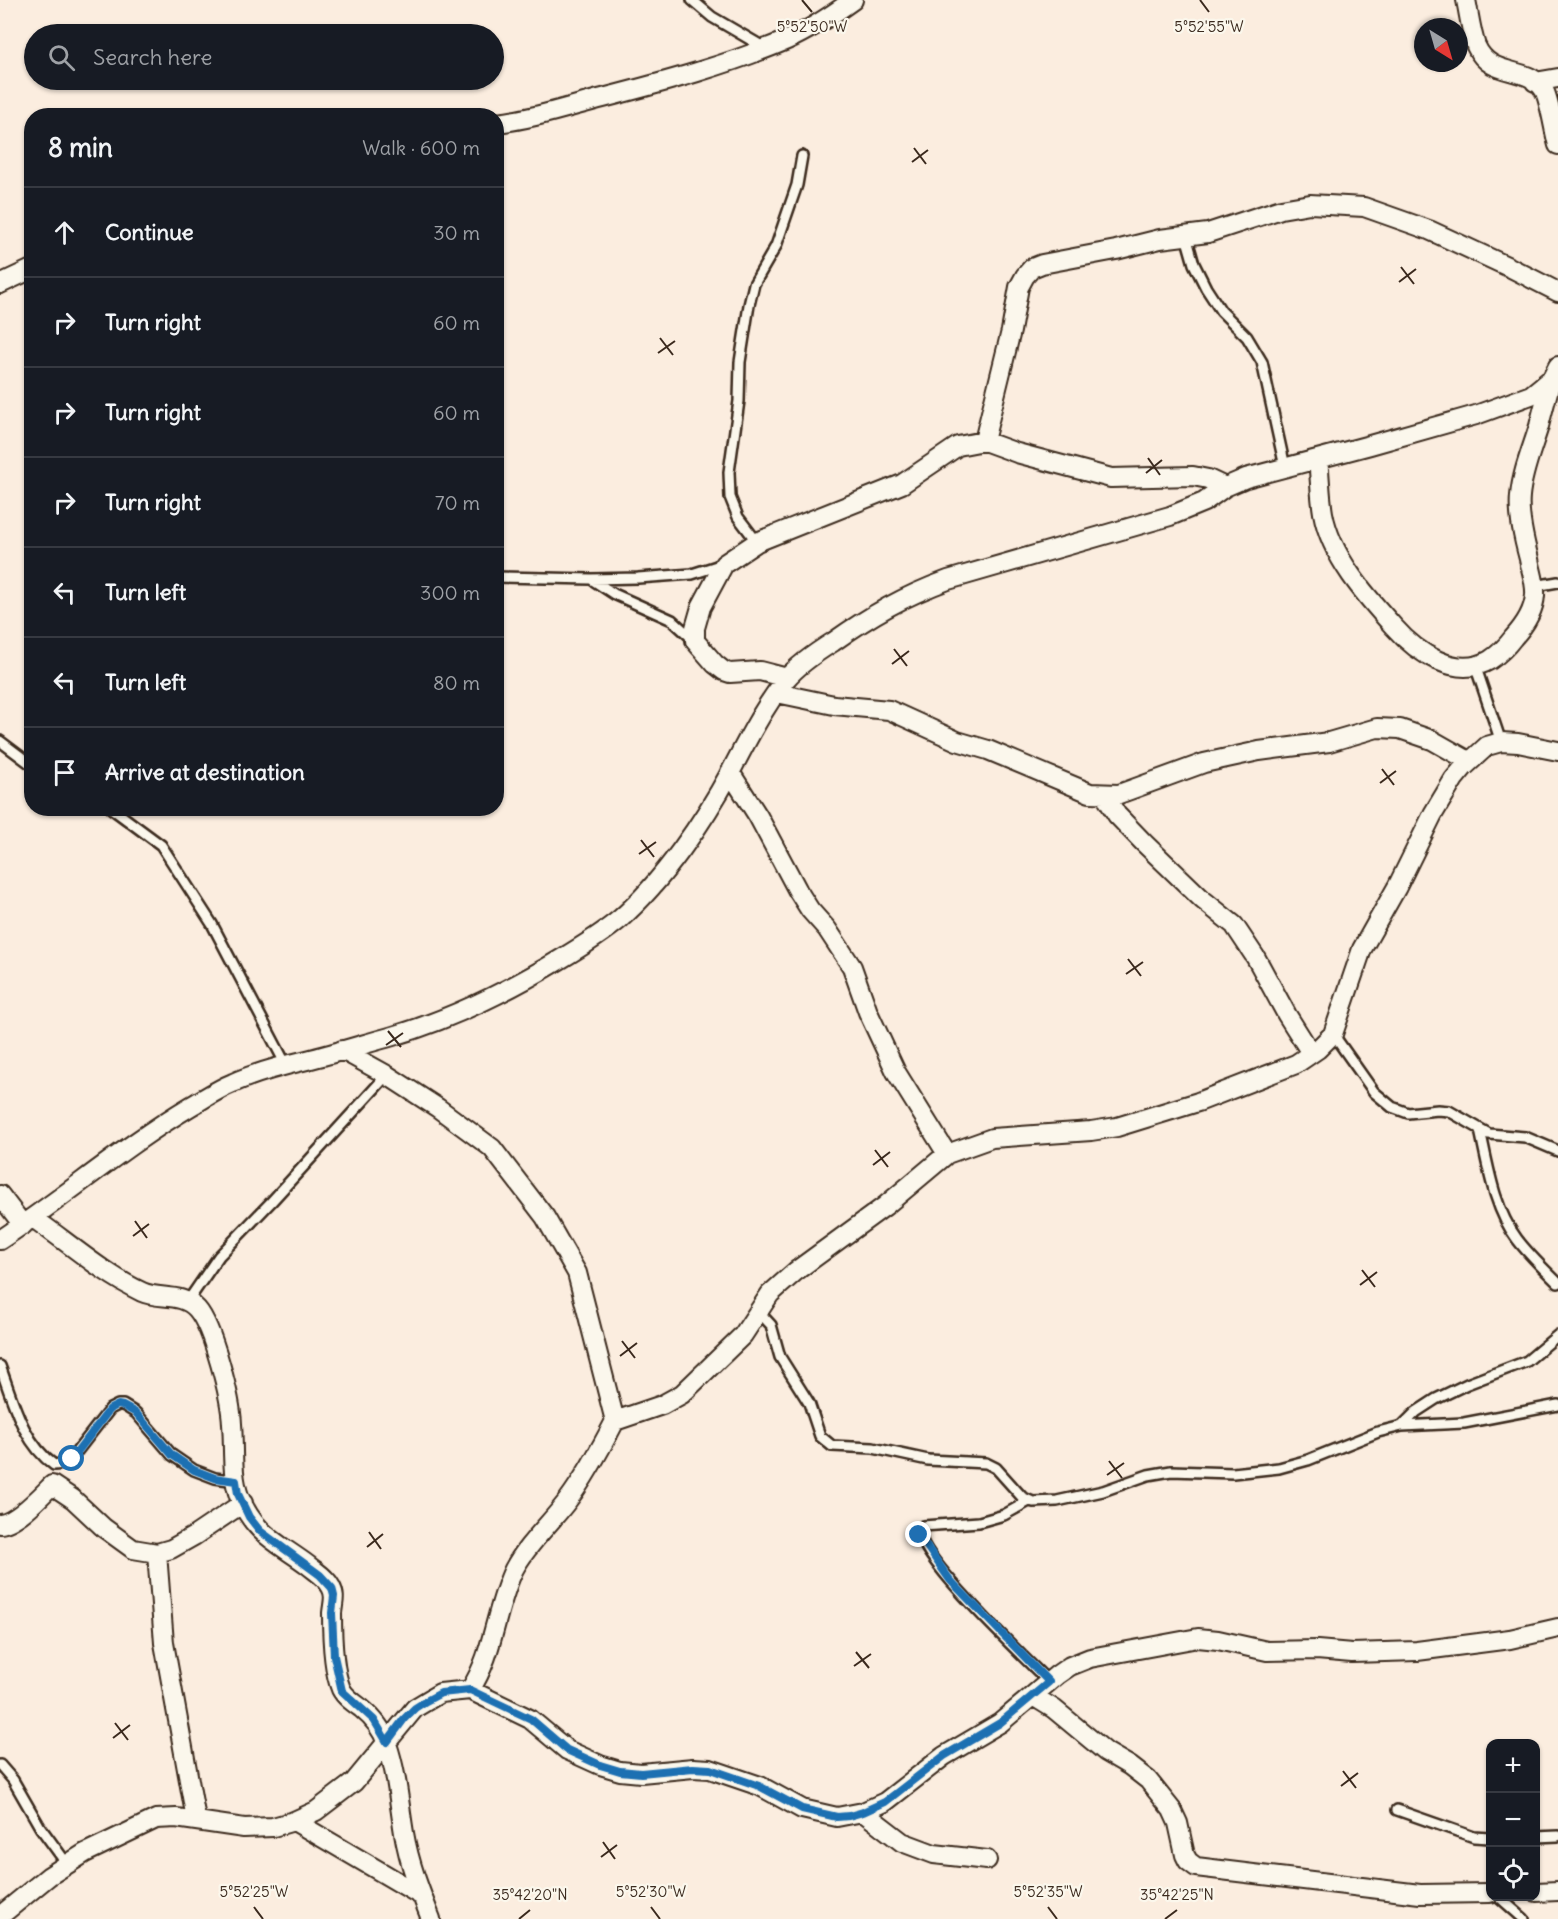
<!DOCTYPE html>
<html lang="en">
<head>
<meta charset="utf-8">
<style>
	body { margin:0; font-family:Delius,sans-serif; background:#20242c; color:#f1f3f6 }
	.controls { position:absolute; right:18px; bottom:18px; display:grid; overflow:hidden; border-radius:12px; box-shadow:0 2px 4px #0004 }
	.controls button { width:54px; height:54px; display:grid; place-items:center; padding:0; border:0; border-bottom:2px solid #363941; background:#171b24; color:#f1f3f6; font:30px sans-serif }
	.compass { position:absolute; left:1414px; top:18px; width:54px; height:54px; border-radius:50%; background:#171b24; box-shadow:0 2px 4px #0004; rotate:143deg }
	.stop { position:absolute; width:18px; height:18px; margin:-14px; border:4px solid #1f6fb2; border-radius:50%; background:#fff }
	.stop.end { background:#1f6fb2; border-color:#fff; box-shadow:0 2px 6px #0008 }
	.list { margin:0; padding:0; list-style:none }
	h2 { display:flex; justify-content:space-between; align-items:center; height:78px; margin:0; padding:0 24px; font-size:26px }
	h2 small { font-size:20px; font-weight:400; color:#9ea1a6 }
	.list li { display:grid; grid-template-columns:39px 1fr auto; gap:18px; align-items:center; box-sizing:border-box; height:90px; padding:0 24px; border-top:2px solid #363941 }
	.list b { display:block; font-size:22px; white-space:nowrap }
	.list em { font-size:20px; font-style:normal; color:#9ea1a6 }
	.icon { flex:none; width:33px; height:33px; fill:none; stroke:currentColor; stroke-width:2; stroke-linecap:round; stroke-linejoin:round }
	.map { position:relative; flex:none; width:1558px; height:1919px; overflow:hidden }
	.search { position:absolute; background:#171b24; box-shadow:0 2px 4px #0004; left:24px; top:24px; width:480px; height:66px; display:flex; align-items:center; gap:15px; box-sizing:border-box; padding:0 21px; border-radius:33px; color:#9ea1a6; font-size:22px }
	.panel { position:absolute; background:#171b24; box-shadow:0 2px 4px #0004; left:24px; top:108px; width:480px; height:708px; border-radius:24px }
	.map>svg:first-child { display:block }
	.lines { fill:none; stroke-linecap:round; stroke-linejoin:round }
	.service-casing { stroke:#3b2a1e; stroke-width:14 }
	.minor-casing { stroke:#3b2a1e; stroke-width:22 }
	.service { stroke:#fbf7ec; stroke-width:9 }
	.minor { stroke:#fbf7ec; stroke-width:18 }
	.route { stroke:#1f6fb2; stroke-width:8 }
	.ticks { fill:none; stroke:#3b2a1e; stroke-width:2 }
	.ticks-label { font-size:15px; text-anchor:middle; fill:#3b2a1e; stroke:#fbf7ec; stroke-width:4.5; stroke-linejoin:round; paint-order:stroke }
</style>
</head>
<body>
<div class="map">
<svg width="1558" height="1919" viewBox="0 0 1558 1919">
	<rect width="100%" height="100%" fill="#fbeddf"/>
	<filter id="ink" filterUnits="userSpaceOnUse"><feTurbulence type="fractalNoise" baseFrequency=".0167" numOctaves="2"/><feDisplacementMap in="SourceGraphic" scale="12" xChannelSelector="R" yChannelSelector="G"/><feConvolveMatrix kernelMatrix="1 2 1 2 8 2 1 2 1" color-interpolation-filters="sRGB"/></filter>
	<g filter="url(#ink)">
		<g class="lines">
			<g class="service-casing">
				<path id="service" d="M 692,0 L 712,17 L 765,48
					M 1186,236 L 1194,264 L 1206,288 L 1221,311 L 1247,337 L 1262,362 L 1285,467
					M 757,542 L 738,517 L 730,497 L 729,472 L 739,401 L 740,362 L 749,305 L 754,284 L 776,246 L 797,185 L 802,156
					M 496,577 L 591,579 L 638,578 L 692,574 L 720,565
					M 591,579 L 614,594 L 672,620 L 694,640
					M 1535,586 L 1558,582
					M 1475,665 L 1501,742
					M 0,741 L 32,765
					M 111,808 L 161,845 L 212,924 L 285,1063
					M 1333,1034 L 1374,1092 L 1392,1107 L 1408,1113 L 1438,1110 L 1449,1111 L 1489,1134 L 1525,1137 L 1558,1151
					M 1480,1130 C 1488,1166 1494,1209 1517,1239 C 1529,1255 1544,1269 1558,1283
					M 188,1301 L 219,1256 L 271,1202 L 387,1075
					M 759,1312 L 771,1325 L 780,1357 L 809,1403 L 820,1436 L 832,1446 L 873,1448 L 928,1460 L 986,1463 L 996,1468 L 1022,1497 L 1033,1502 L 1057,1501 L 1103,1491 L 1148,1475 L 1171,1471 L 1233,1473 L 1279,1468 L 1308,1460 L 1378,1432 L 1402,1426 L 1464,1423 L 1558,1405
					M 0,1366 C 13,1401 23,1443 54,1465 L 64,1464 L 71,1459 L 110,1409 L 118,1405 L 123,1405 L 136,1413 L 172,1455 L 194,1470 L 215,1478 L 236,1481
					M 1402,1426 L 1416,1412 L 1436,1399 L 1467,1384 L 1527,1361 L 1558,1335
					M 1029,1501 L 1004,1515 L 979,1522 L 923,1526 L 920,1529 C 915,1555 1026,1659 1049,1682
					M 0,1765 L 13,1780 L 40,1827 L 67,1864
					M 1397,1810 L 1474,1837 L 1490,1838
					M 1536,1837 L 1558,1836
					M 1498,1896 L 1524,1919"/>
			</g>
			<g class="minor-casing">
				<path id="minor" d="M 1466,0 C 1469,14 1471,32 1476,46 C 1491,80 1529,64 1544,90 C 1550,101 1554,131 1558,145
					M 1535,82 L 1558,78
					M 496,123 C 533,119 568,107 603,98 C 665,82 728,65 787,40 C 810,30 832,15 853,0
					M 0,284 L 32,269
					M 984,441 L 1011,331 L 1019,287 L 1025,276 L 1032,268 L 1042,264 L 1116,250 L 1160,239 L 1208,233 L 1281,209 L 1310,204 L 1364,207 L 1429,230 L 1511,268 L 1558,292
					M 1318,459 C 1320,477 1320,495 1323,513 C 1331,557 1366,596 1394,627 C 1416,652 1456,680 1490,660 C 1499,654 1507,646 1513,638 C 1524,626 1534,612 1535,595 C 1536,583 1531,571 1529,559 C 1524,540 1518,516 1520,496 C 1522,472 1532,449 1539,426 C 1543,410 1547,394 1552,378
					M 787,678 L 760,671 L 730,673 L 724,671 L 715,664 L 695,641 L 695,628 L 701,607 L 724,564 L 757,542 L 902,484 L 958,446 L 984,441 L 1017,453 L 1111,478 L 1193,476 L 1208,479 L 1225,487
					M 777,693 L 834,705 L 889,710 L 957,741 L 988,750 L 1090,793 L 1119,794 L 1204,763 L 1259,751 L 1329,742 L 1377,728 L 1400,729 L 1432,740 L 1469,761
					M 730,772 L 758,816 L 798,891 L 810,910 L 827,929 L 852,967 L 868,1012 L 896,1072 L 947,1154 L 992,1138 L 1091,1131 L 1117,1127 L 1198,1102 L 1296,1064 L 1318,1049 L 1333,1034 L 1362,949 L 1397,887 L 1433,814 L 1454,779 L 1464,767 L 1487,746 L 1501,742 L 1518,743 L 1558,751
					M 1104,794 L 1117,815 L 1144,843 L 1203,900 L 1234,925 L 1256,958 L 1287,1015 L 1311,1053
					M 342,1050 L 387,1075 L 438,1108 L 492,1148 L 545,1217 L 577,1273 L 615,1421 C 601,1448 586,1476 568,1500 C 551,1523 527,1544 514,1569 C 495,1608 494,1654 470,1690
					M 0,1195 L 23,1225
					M 33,1218 C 69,1243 102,1273 142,1292 C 159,1300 182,1292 197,1309 C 213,1327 231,1399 232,1424 C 234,1448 231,1473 239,1496 C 255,1535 277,1542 308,1565 C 316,1572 326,1577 331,1587 C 336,1596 333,1603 332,1613 C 332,1634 333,1670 341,1689 C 345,1697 354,1703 361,1708 C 372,1717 383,1730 387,1744 C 397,1773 399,1803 404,1833 C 409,1863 420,1891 431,1919
					M 0,1240 C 65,1197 124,1146 191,1106 C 205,1098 218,1089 233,1083 C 257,1072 281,1066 307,1060 C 336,1053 364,1044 393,1036 C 452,1019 508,991 561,959 C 581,947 602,934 620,919 C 663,881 704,821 731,771 C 747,740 764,707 786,679 C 799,664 817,652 833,642 C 871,615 904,596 948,580 L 1170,516 L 1204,502 L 1225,487 L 1246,478 L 1370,445 L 1476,415 L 1531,395 L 1552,378 L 1558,366
					M 615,1421 L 662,1405 L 682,1394 L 743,1335 L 770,1294 L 796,1271 L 885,1206 L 947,1154
					M 0,1524 C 16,1523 40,1497 52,1485 L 73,1499 L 104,1528 L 133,1549 L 157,1553 L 171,1549 L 194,1536 L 243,1503
					M 157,1553 L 164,1643 L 196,1819
					M 1033,1696 L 1054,1709 L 1106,1752 L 1130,1766 L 1148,1780 L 1172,1810 L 1178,1823 L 1185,1855 L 1188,1861 L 1196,1867 L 1420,1894 L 1490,1893
					M 863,1812 L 902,1842 L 934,1854 L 987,1860
					M 294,1821 L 422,1896
					M 1536,1892 L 1558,1891
					M 0,1916 L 49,1876 L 85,1853 L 156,1819 L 176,1818 L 244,1828 L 273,1827 L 294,1821 L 316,1811 L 354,1782 L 415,1708 L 440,1693 L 470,1690 L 530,1719 L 567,1750 L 600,1765 L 620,1771 L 641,1773 L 693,1768 L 710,1769 L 760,1786 L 802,1809 L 837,1817 L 863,1812 L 885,1802 L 944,1756 L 1000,1723 L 1057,1675 L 1070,1666 L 1090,1658 L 1198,1638 L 1218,1640 L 1267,1651 L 1317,1650 L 1352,1653 L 1417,1651 L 1510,1639 L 1558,1628"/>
			</g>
			<use href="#service" class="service"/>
			<use href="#minor" class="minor"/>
		</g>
	</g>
	<g class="lines" filter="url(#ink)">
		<path class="route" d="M 72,1459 L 110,1409 L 118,1405 L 123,1406 L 136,1413 L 172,1455 L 194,1470 L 215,1478 L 236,1481 L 238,1494 L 249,1517 L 260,1531 L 320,1575 L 332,1588 L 334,1596 L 332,1613 L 334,1656 L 342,1691 L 374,1720 L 387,1742 L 404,1719 L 415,1708 L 426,1701 L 441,1693 L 470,1690 L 531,1719 L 567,1750 L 600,1765 L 620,1771 L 641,1773 L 693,1768 L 710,1769 L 759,1786 L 802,1809 L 837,1817 L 849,1816 L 863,1812 L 885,1802 L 944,1756 L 1000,1723 L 1049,1682 L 950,1580 L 919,1535"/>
	</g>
	<path class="ticks" d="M 802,0 L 812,12M 1200,0 L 1209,12M 914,148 L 926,164M 912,162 L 928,150M 1401,267 L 1414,284M 1399,282 L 1416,269M 660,338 L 673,355M 658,353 L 675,341M 1148,458 L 1160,475M 1146,473 L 1162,460M 894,649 L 907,666M 892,664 L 909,651M 1382,769 L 1394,785M 1380,783 L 1396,771M 641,840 L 654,857M 639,854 L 656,842M 1128,959 L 1141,976M 1126,974 L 1143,962M 388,1031 L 401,1047M 386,1045 L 403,1033M 875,1150 L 888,1167M 873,1165 L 890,1152M 135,1221 L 147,1238M 133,1236 L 149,1224M 1362,1270 L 1375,1287M 1360,1285 L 1377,1272M 622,1341 L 635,1358M 620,1356 L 637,1343M 1109,1461 L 1122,1478M 1107,1475 L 1124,1463M 369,1532 L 381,1549M 367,1547 L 383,1534M 856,1652 L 869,1668M 854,1666 L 871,1654M 115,1723 L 128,1740M 113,1738 L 130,1725M 1343,1771 L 1356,1788M 1341,1786 L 1358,1773M 603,1842 L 615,1859M 601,1857 L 617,1845M 254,1907 L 263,1919M 651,1907 L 660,1919M 1048,1907 L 1057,1919M 519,1919 L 530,1910M 1165,1919 L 1177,1910"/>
	<g class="ticks-label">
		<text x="812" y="32">5°52'50"W</text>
		<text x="1209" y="32">5°52'55"W</text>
		<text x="254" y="1897">5°52'25"W</text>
		<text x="651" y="1897">5°52'30"W</text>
		<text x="1048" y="1897">5°52'35"W</text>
		<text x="530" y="1900">35°42'20"N</text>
		<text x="1177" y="1900">35°42'25"N</text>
	</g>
</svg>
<div class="controls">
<button>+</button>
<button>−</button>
<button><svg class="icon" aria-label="locate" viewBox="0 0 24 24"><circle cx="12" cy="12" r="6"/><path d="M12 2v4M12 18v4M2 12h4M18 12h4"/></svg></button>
</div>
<svg class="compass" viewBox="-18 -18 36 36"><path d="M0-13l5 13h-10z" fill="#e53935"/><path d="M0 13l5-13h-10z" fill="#9ea1a6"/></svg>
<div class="stop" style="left:72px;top:1459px"></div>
<div class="stop end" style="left:919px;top:1535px"></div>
<div class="search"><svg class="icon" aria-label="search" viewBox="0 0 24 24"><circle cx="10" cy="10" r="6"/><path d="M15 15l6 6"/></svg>Search here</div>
<section class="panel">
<h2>8 min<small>Walk · 600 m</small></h2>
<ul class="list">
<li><svg class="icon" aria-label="ahead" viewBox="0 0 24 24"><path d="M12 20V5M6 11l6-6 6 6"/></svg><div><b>Continue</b></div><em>30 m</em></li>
<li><svg class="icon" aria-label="right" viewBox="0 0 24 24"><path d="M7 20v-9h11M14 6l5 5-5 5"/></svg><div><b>Turn right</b></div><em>60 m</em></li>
<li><svg class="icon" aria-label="right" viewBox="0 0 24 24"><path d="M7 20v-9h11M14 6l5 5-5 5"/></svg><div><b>Turn right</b></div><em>60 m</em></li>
<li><svg class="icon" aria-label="right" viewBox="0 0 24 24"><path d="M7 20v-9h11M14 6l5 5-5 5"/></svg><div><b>Turn right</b></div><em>70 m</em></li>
<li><svg class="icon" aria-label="left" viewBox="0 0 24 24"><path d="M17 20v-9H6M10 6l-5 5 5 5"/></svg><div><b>Turn left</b></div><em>300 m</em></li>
<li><svg class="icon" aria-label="left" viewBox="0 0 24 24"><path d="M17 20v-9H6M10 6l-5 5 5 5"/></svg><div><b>Turn left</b></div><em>80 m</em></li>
<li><svg class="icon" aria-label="arrive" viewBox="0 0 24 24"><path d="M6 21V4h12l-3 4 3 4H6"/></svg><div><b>Arrive at destination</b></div></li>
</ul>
</section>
</div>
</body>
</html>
